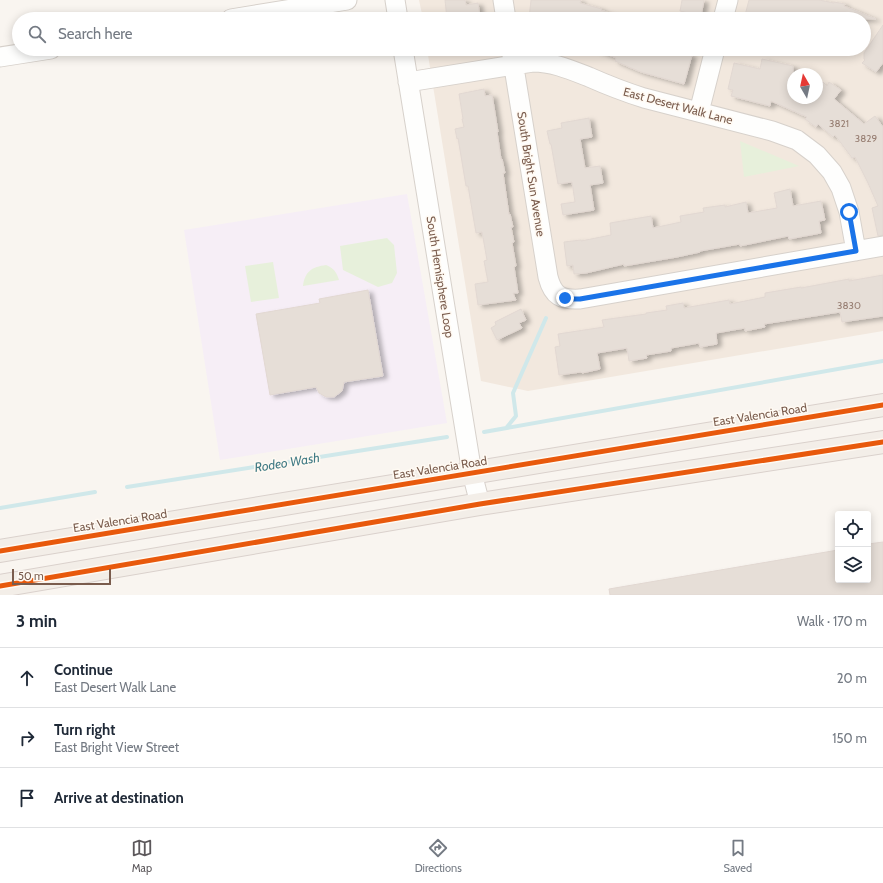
<!DOCTYPE html>
<html lang="en">
<head>
<meta charset="utf-8">
<style>
	body { margin:0; font-family:Cabin,sans-serif; background:#f2f2f3; color:#1f2937 }
	.controls { position:absolute; right:12px; bottom:12px; display:grid; overflow:hidden; border-radius:4px; box-shadow:0 2px 10px #0003 }
	.controls button { width:36px; height:36px; display:grid; place-items:center; padding:0; border:0; border-bottom:1px solid #e0e1e3; background:#fff; color:#1f2937; font:20px sans-serif }
	.compass { position:absolute; left:787px; top:68px; width:36px; height:36px; border-radius:50%; background:#fff; box-shadow:0 2px 10px #0003; rotate:351deg }
	.scale { position:absolute; left:12px; bottom:10px; width:99px; box-sizing:border-box; padding-left:4px; border:2px solid #7a5c4d; border-top:0; font-size:11px; line-height:14px; white-space:nowrap; color:#7a5c4d; -webkit-text-stroke:3px #fffaf3; paint-order:stroke }
	.stop { position:absolute; width:12px; height:12px; margin:-9px; border:3px solid #1a73e8; border-radius:50%; background:#fff }
	.stop.end { background:#1a73e8; border-color:#fff; box-shadow:0 1px 4px #0008 }
	.list { margin:0; padding:0; list-style:none }
	h2 { display:flex; justify-content:space-between; align-items:center; height:52px; margin:0; padding:0 16px; font-size:17px }
	h2 small { font-size:13px; font-weight:400; color:#747a83 }
	.list li { display:grid; grid-template-columns:26px 1fr auto; gap:12px; align-items:center; box-sizing:border-box; height:60px; padding:0 16px; border-top:1px solid #e0e1e3 }
	.list b { display:block; font-size:15px; white-space:nowrap }
	.list p { margin:0; font-size:13px; white-space:nowrap; color:#747a83 }
	.list em { font-size:13px; font-style:normal; color:#747a83 }
	.icon { flex:none; width:22px; height:22px; fill:none; stroke:currentColor; stroke-width:2; stroke-linecap:round; stroke-linejoin:round }
	.map { position:relative; flex:none; width:883px; height:595px; overflow:hidden }
	.search { position:absolute; background:#fff; box-shadow:0 2px 10px #0003; left:12px; right:12px; top:12px; height:44px; display:flex; align-items:center; gap:10px; box-sizing:border-box; padding:0 14px; border-radius:22px; color:#747a83; font-size:15px }
	.sheet { height:232px; background:#fff }
	nav { display:flex; justify-content:space-around; align-items:center; box-sizing:border-box; height:56px; border-top:1px solid #e0e1e3; background:#fff; font-size:11px; color:#747a83 }
	nav a { display:grid; justify-items:center; gap:2px }
	nav .on { color:#5c585b }
	.map>svg:first-child { display:block }
	.residential { fill:#f2e8de; fill-rule:evenodd }
	.education { fill:#f6eef6 }
	.green { fill:#e7f0db }
	.lines { fill:none; stroke-linecap:round; stroke-linejoin:round }
	.stream { stroke:#d0e8ea; stroke-width:4 }
	.building { fill:#e6ded7; stroke:#e2d8d2; filter:url(#shadow) }
	.minor-casing { stroke:#d7d1cb; stroke-width:21 }
	.major-casing { stroke:#dad1cc; stroke-width:24 }
	.minor { stroke:#fefefd; stroke-width:19 }
	.major { stroke:#f3eee8; stroke-width:22 }
	.cycleway-casing { stroke:#fffaf3; stroke-width:8 }
	.cycleway { stroke:#e8590c; stroke-width:5 }
	.route { stroke:#1a73e8; stroke-width:5 }
	.labels { text-anchor:middle; stroke-width:3; stroke-linejoin:round; paint-order:stroke }
	.number-label { font-size:10px; fill:#977e72 }
	.street-label { font-size:12px; fill:#7a5c4d; stroke:#fffaf3 }
	.water-label { font-size:13px; font-style:italic; fill:#437c86; stroke:#fffaf3 }
</style>
</head>
<body>
<div class="map">
<svg width="883" height="595" viewBox="0 0 883 595">
	<defs>
		<filter id="shadow"><feDropShadow dx="4.5" dy="2.5" stdDeviation="2" flood-color="#0004"/></filter>
	</defs>
	<rect width="100%" height="100%" fill="#f9f5f0"/>
	<path class="residential" d="M 419,0 L 883,0 L 883,331 L 528,391 L 481,381 L 427,49 L 864,49 L 864,19 L 423,19 ZM 793,74 L 817,74 L 817,98 L 793,98 Z"/>
	<path class="education" d="M 407,194 L 447,423 L 220,460 L 184,230 Z"/>
	<path class="green" d="M 740,141 L 799,166 L 744,177 Z
		M 387,238 L 394,245 L 397,273 L 392,283 L 378,287 L 343,270 L 340,246 Z
		M 273,262 L 279,298 L 251,302 L 245,266 Z
		M 326,265 C 334,268 337,273 339,280 L 303,286 C 305,271 312,267 326,265 Z"/>
	<g class="lines">
		<path class="stream" d="M 507,427 L 516,416 L 513,393 L 546,318
			M 484,432 L 883,361
			M 127,487 L 447,437
			M 0,508 L 95,492"/>
	</g>
	<path class="building" d="M 445,0 L 465,0 L 466,5 L 478,3 L 480,17 L 463,19 L 447,19 Z
		M 531,0 L 581,0 L 580,3 L 602,9 L 601,10 L 622,18 L 621,19 L 529,19 Z
		M 682,0 L 704,0 L 701,16 L 680,11 Z
		M 749,0 L 819,0 L 834,3 L 834,2 L 845,4 L 844,6 L 876,19 L 744,19 Z
		M 883,25 L 883,63 L 876,72 L 862,63 L 865,60 L 864,59 L 864,53 Z
		M 595,49 L 668,49 L 692,55 L 684,84 L 641,72 L 615,61 L 616,58 Z
		M 762,59 L 793,66 L 793,98 L 817,98 L 817,91 L 823,82 L 827,86 L 829,82 L 841,90 L 834,99 L 864,124 L 875,116 L 883,127 L 883,235 L 878,236 L 872,208 L 878,206 L 868,183 L 855,157 L 852,158 L 835,135 L 833,137 L 818,124 L 816,127 L 805,119 L 807,117 L 771,101 L 770,106 L 731,96 L 733,90 L 728,89 L 734,63 L 760,69 Z
		M 484,89 L 485,96 L 492,95 L 494,107 L 498,132 L 497,132 L 501,159 L 502,159 L 505,173 L 503,173 L 509,215 L 510,214 L 513,227 L 511,227 L 514,242 L 512,243 L 516,266 L 514,267 L 518,293 L 513,293 L 516,300 L 478,305 L 475,284 L 488,282 L 484,261 L 487,260 L 482,232 L 476,233 L 468,186 L 466,186 L 458,138 L 457,139 L 455,129 L 464,127 L 462,119 L 463,119 L 459,94 Z
		M 589,118 L 592,137 L 580,139 L 585,168 L 600,166 L 603,183 L 590,185 L 594,210 L 563,215 L 561,204 L 575,202 L 572,182 L 558,184 L 551,144 L 550,144 L 547,131 L 562,128 L 561,123 Z
		M 790,189 L 793,206 L 821,201 L 825,220 L 819,221 L 821,233 L 789,239 L 788,236 L 740,246 L 740,244 L 700,251 L 700,252 L 677,257 L 624,266 L 624,264 L 586,273 L 574,274 L 573,265 L 567,266 L 564,242 L 581,240 L 581,241 L 611,235 L 610,223 L 651,216 L 653,228 L 681,222 L 680,216 L 704,212 L 703,208 L 725,205 L 725,207 L 746,202 L 748,213 L 777,208 L 774,193 Z
		M 883,275 L 883,316 L 842,322 L 840,312 L 764,324 L 765,327 L 745,331 L 745,328 L 716,333 L 717,344 L 700,347 L 699,343 L 671,348 L 671,351 L 646,355 L 647,358 L 629,361 L 627,348 L 597,353 L 600,369 L 582,373 L 581,372 L 559,375 L 555,347 L 560,346 L 558,334 L 604,327 L 602,320 L 646,314 L 646,313 L 667,310 L 666,306 L 683,303 L 684,308 L 729,300 L 730,304 L 765,297 L 765,293 L 801,287 L 801,288 L 849,279 L 849,281 Z
		M 368,290 L 383,376 L 344,382 L 342,391 L 334,397 L 326,397 L 319,393 L 316,387 L 270,395 L 256,314 L 320,303 L 319,299 Z
		M 521,309 L 526,320 L 519,323 L 522,328 L 497,340 L 491,328 L 496,325 L 495,322 Z
		M 883,542 L 883,595 L 610,595 L 609,589 L 838,550 L 838,580 L 868,580 L 868,544 Z"/>
	<g class="lines">
		<g class="minor-casing">
			<path id="minor" d="M 395,0 L 398,19
				M 503,0 L 506,19
				M 231,19 L 347,0
				M 723,19 L 728,0
				M 403,49 L 472,473 L 480,504
				M 511,49 L 548,277 C 553,296 561,300 580,299 L 883,246
				M 0,57 L 51,49
				M 408,82 L 533,62 C 553,62 571,70 589,77 C 607,85 625,92 644,98 L 772,131 L 797,140 L 817,155 L 832,172 L 841,188 L 849,212 L 856,251
				M 699,112 L 715,49"/>
		</g>
		<g class="major-casing">
			<path id="major" d="M 0,551 L 883,405
				M 0,586 L 480,504 L 883,442"/>
		</g>
		<use href="#minor" class="minor"/>
		<use href="#major" class="major"/>
		<g class="cycleway-casing">
			<path id="cycleway" d="M 0,551 L 883,405
				M 0,586 L 480,504 L 883,442"/>
		</g>
		<use href="#cycleway" class="cycleway"/>
	</g>
	<g class="lines">
		<path class="route" d="M 565,298 L 574,299 L 580,299 L 856,251 L 849,212"/>
	</g>
	<g class="labels">
		<g class="number-label">
			<text x="839" y="127">3821</text>
			<text x="866" y="142">3829</text>
			<text x="849" y="309">3830</text>
		</g>
		<g class="street-label">
			<text transform="translate(678 106) rotate(15)" y="4">East Desert Walk Lane</text>
			<text transform="translate(531 174) rotate(81)" y="4">South Bright Sun Avenue</text>
			<text transform="translate(440 277) rotate(81)" y="4">South Hemisphere Loop</text>
			<text transform="translate(760 415) rotate(-9)" y="4">East Valencia Road</text>
			<text transform="translate(440 468) rotate(-9)" y="4">East Valencia Road</text>
			<text transform="translate(120 521) rotate(-9)" y="4">East Valencia Road</text>
		</g>
		<g class="water-label">
			<text transform="translate(287 462) rotate(-9)" y="5">Rodeo Wash</text>
		</g>
	</g>
</svg>
<div class="controls">
<button><svg class="icon" aria-label="locate" viewBox="0 0 24 24"><circle cx="12" cy="12" r="6"/><path d="M12 2v4M12 18v4M2 12h4M18 12h4"/></svg></button>
<button><svg class="icon" aria-label="layers" viewBox="0 0 24 24"><path d="M12 4l9 5-9 5-9-5zM3 14l9 5 9-5"/></svg></button>
</div>
<svg class="compass" viewBox="-18 -18 36 36"><path d="M0-13l5 13h-10z" fill="#e53935"/><path d="M0 13l5-13h-10z" fill="#747a83"/></svg>
<div class="scale">50 m</div>
<div class="stop" style="left:849px;top:212px"></div>
<div class="stop end" style="left:565px;top:298px"></div>
<div class="search"><svg class="icon" aria-label="search" viewBox="0 0 24 24"><circle cx="10" cy="10" r="6"/><path d="M15 15l6 6"/></svg>Search here</div>
</div>
<section class="sheet">
<h2>3 min<small>Walk · 170 m</small></h2>
<ul class="list">
<li><svg class="icon" aria-label="ahead" viewBox="0 0 24 24"><path d="M12 20V5M6 11l6-6 6 6"/></svg><div><b>Continue</b><p>East Desert Walk Lane</p></div><em>20 m</em></li>
<li><svg class="icon" aria-label="right" viewBox="0 0 24 24"><path d="M7 20v-9h11M14 6l5 5-5 5"/></svg><div><b>Turn right</b><p>East Bright View Street</p></div><em>150 m</em></li>
<li><svg class="icon" aria-label="arrive" viewBox="0 0 24 24"><path d="M6 21V4h12l-3 4 3 4H6"/></svg><div><b>Arrive at destination</b></div></li>
</ul>
</section>
<nav>
<a class="on"><svg class="icon" aria-label="map" viewBox="0 0 24 24"><path d="M3 6l6-2 6 2 6-2v14l-6 2-6-2-6 2zM9 4v14M15 6v14"/></svg>Map</a>
<a><svg class="icon" aria-label="directions" viewBox="0 0 24 24"><path d="M12 3l9 9-9 9-9-9zM9 14v-3h6M13 9l2 2-2 2"/></svg>Directions</a>
<a><svg class="icon" aria-label="saved" viewBox="0 0 24 24"><path d="M7 4h10v16l-5-4-5 4z"/></svg>Saved</a>
</nav>
</body>
</html>
